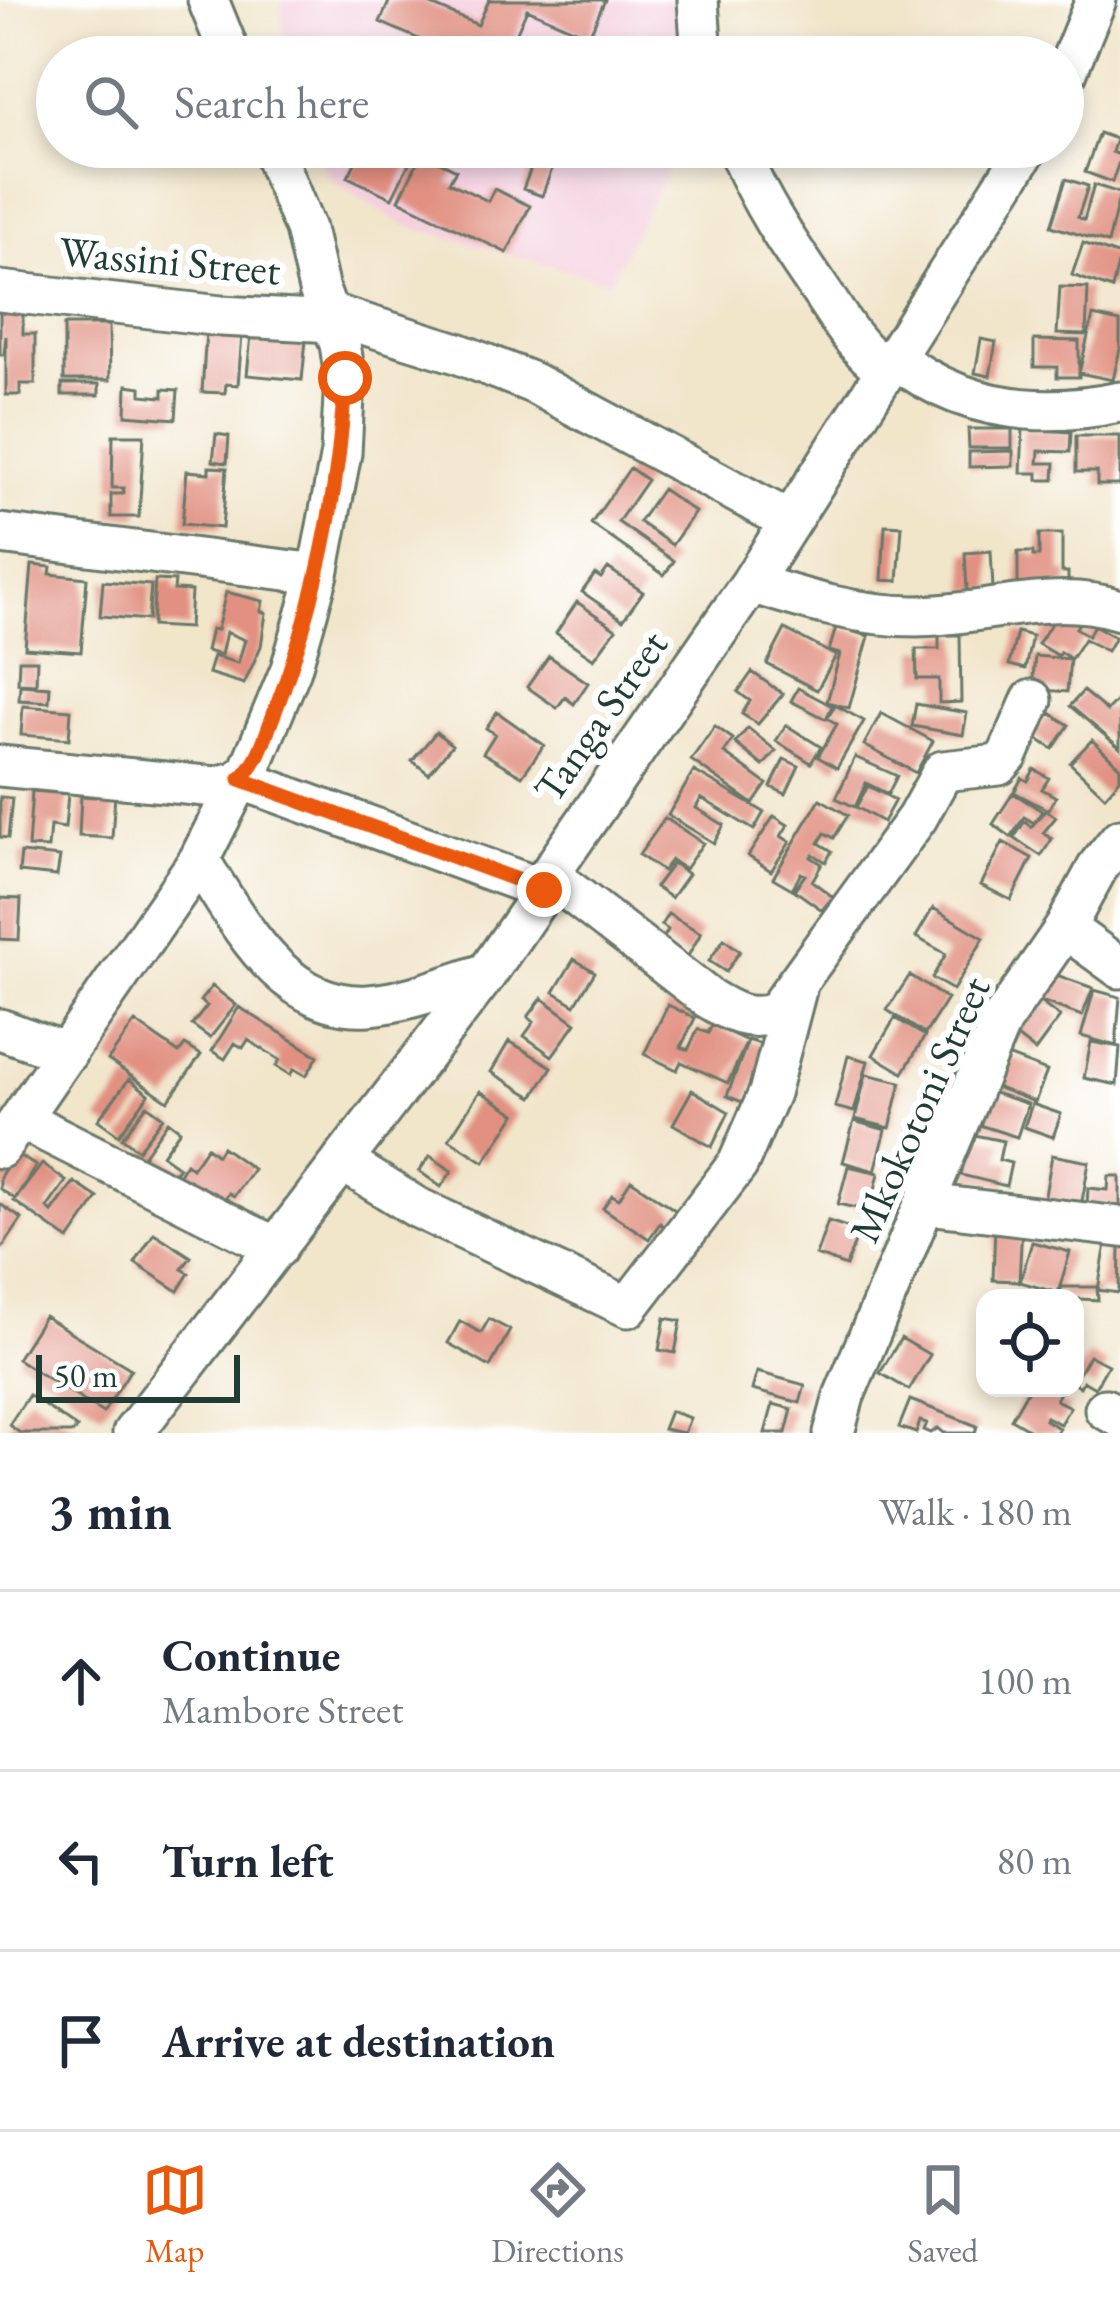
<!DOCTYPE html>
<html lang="en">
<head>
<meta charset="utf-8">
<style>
	body { margin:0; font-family:"EB Garamond",serif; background:#f6f6f7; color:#1f2937 }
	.controls { position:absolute; right:36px; bottom:36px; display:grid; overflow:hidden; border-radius:24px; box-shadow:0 6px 18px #0003 }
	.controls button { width:108px; height:108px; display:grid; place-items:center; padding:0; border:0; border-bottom:3px solid #e0e1e3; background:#fff; color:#1f2937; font:60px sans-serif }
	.scale { position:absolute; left:36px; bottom:30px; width:204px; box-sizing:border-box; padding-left:12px; border:6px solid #1f3d34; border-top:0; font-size:33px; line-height:42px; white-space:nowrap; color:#1f3d34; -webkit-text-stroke:9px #fff; paint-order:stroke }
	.stop { position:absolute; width:36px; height:36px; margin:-27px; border:9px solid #ea580c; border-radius:50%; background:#fff }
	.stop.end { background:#ea580c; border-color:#fff; box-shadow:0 3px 12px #0008 }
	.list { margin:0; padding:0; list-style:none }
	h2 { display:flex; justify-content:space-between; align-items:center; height:156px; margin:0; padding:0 48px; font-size:51px }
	h2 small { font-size:39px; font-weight:400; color:#747a83 }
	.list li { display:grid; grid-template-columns:78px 1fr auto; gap:36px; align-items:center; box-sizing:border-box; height:180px; padding:0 48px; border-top:3px solid #e0e1e3 }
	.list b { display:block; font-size:45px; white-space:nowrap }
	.list p { margin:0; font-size:39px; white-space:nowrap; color:#747a83 }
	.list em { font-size:39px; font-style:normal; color:#747a83 }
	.icon { flex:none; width:66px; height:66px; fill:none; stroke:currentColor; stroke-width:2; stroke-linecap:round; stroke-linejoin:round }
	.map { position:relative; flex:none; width:1120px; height:1433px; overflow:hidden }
	.search { position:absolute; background:#fff; box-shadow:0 6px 18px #0003; left:36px; right:36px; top:36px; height:132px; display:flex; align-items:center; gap:30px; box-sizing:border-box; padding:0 42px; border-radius:66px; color:#747a83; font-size:45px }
	.sheet { height:696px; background:#fff }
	nav { display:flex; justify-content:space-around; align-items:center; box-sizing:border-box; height:168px; border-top:3px solid #e0e1e3; background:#fff; font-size:33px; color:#747a83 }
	nav a { display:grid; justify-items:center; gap:6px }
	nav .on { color:#ea580c }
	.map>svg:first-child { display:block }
	.built { fill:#f4cfde }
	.building { fill:#e19081 }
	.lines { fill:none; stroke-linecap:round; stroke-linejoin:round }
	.minor-casing { stroke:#687868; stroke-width:45 }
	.minor { stroke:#fff; stroke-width:39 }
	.route { stroke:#ea580c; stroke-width:15 }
	.labels { text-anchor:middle; stroke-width:12; stroke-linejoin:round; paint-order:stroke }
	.street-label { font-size:42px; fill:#1f3d34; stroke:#fff }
</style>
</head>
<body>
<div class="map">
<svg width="1120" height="1433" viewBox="0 0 1120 1433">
	<rect width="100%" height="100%" fill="#fff"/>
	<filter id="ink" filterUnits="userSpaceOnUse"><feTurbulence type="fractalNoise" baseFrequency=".00833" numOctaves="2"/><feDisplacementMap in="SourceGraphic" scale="24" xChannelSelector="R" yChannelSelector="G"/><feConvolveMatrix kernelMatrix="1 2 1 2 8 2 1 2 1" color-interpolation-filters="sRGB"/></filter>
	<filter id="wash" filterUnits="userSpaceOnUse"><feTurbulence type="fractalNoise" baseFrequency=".004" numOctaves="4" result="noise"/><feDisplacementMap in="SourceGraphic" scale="48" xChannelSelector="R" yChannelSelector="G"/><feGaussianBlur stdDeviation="2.7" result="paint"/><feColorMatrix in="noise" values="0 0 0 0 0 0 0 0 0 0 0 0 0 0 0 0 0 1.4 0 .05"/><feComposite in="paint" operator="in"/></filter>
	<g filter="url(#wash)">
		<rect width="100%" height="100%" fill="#f1e5ca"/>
		<path class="built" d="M 281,0 L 684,0 L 682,57 L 285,57 Z
			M 308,147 L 675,147 L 674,157 L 609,282 L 404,225 L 334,181 Z"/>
		<g id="blocks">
			<path class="building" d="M 390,0 L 420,0 L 478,25 L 489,0 L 605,0 L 589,36 L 527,9 L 513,41 L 533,50 L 530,57 L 460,57 L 380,22 Z
				M 1099,133 L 1116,139 L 1112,152 L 1120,155 L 1120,159 L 1112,182 L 1085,172 Z
				M 363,147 L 417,147 L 392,198 L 348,177 Z
				M 539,147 L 560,147 L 542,196 L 523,189 Z
				M 422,153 L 456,170 L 449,182 L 488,201 L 494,189 L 530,206 L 507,253 L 399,200 Z
				M 1066,179 L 1088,186 L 1078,217 L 1084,220 L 1094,185 L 1120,193 L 1108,243 L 1051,226 Z
				M 1083,243 L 1120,256 L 1112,289 L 1072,275 Z
				M 1060,287 L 1088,288 L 1086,335 L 1057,334 Z
				M 23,305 L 23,334 L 35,334 L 35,384 L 20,384 L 20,395 L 6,395 L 6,336 L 4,355 L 0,355 L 0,308 Z
				M 1093,316 L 1120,322 L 1120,349 L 1113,380 L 1079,373 Z
				M 64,325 L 109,325 L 110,380 L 64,380 Z
				M 206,331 L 242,334 L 238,385 L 226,384 L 225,393 L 202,392 Z
				M 251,335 L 306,340 L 302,380 L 247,375 Z
				M 981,339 L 996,342 L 990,376 L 975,373 Z
				M 1034,340 L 1079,341 L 1079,377 L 1057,377 L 1057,367 L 1034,367 Z
				M 62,384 L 99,384 L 99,395 L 62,395 Z
				M 127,385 L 141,387 L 141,395 L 163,397 L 163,389 L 178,390 L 176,419 L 126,415 Z
				M 968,429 L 1012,429 L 1012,448 L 969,448 Z
				M 1023,429 L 1071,432 L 1070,452 L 1039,451 L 1038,463 L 1055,463 L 1054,480 L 1038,480 L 1038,473 L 1021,473 Z
				M 216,434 L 229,436 L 227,463 L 213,461 Z
				M 113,435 L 144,435 L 139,517 L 111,517 L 111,494 L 123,494 L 124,488 L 112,488 Z
				M 1076,436 L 1120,436 L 1120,485 L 1097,485 L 1097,472 L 1076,472 Z
				M 1013,451 L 1013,466 L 969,467 L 969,452 Z
				M 209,467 L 227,468 L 222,528 L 182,524 L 187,471 L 209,473 Z
				M 630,468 L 647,480 L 618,522 L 674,561 L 664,575 L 591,524 Z
				M 662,489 L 695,512 L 672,545 L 639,522 Z
				M 885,525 L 902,526 L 898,581 L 882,580 Z
				M 1039,534 L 1062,534 L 1062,572 L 1068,572 L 1068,586 L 1018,587 L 1018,552 L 1033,552 L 1033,556 L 1039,556 Z
				M 991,551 L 993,589 L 967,591 L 965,553 Z
				M 32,565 L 51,567 L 50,574 L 87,578 L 81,652 L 25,648 Z
				M 608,568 L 643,592 L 623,620 L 582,592 L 595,574 L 601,578 Z
				M 155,580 L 175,581 L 174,590 L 191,591 L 189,628 L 152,626 Z
				M 103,581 L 151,585 L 148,620 L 100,616 Z
				M 226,592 L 263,601 L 261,611 L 266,613 L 261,646 L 244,684 L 208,673 L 213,656 L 238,663 L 245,640 L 226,632 L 221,655 L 206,651 L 211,629 L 217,630 Z
				M 577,602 L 616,629 L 594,659 L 556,633 Z
				M 1061,608 L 1081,620 L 1076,628 L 1088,636 L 1094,625 L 1115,637 L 1107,651 L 1084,639 L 1071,659 L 1060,652 L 1058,656 L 1038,644 Z
				M 836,627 L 869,636 L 849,708 L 827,702 L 840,654 L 829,651 Z
				M 785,629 L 836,656 L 817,690 L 767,664 Z
				M 1017,632 L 1032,636 L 1025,669 L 1009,665 Z
				M 939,635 L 960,635 L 961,702 L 939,703 L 939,679 L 917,679 L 916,649 L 939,649 Z
				M 549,656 L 588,683 L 574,704 L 565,697 L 557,708 L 527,687 Z
				M 1035,656 L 1070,659 L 1067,692 L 1032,689 Z
				M 19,660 L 37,660 L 36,684 L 18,683 Z
				M 752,672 L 783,694 L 758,724 L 742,714 L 750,701 L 738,692 Z
				M 20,685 L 50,687 L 49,702 L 19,700 Z
				M 798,688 L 832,706 L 826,719 L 791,701 Z
				M 1083,691 L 1107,711 L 1120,697 L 1120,748 L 1070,706 Z
				M 916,704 L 967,713 L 963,735 L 912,726 Z
				M 835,705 L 864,721 L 837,768 L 818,757 L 837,724 L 827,718 Z
				M 23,706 L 71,710 L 69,739 L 21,735 Z
				M 497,712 L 544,745 L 522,776 L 483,753 L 495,734 L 486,728 Z
				M 881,713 L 933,741 L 916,773 L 864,745 Z
				M 1050,713 L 1069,725 L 1053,749 L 1033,736 Z
				M 786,725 L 821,747 L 811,763 L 776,741 Z
				M 715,726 L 733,739 L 724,753 L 767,784 L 753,804 L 691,760 Z
				M 748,728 L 776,751 L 763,766 L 735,743 Z
				M 436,732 L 452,745 L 429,774 L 412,761 Z
				M 1092,740 L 1120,767 L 1120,779 L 1105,796 L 1070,763 Z
				M 855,757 L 897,776 L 888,794 L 866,783 L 855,807 L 836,798 Z
				M 784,759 L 799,766 L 786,794 L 771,787 Z
				M 1034,769 L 1049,778 L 1042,789 L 1056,797 L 1048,810 L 1014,792 L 1022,778 L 1028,781 Z
				M 694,771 L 764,812 L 754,830 L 701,798 L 696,808 L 724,825 L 714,843 L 668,815 Z
				M 868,786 L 895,800 L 883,822 L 856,807 Z
				M 32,791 L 68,794 L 65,828 L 50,826 L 48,848 L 28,847 Z
				M 94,793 L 115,794 L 112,838 L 79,836 L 81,796 L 94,797 Z
				M 1013,793 L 1042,811 L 1034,823 L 1024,817 L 1011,837 L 993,824 Z
				M 0,797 L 12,798 L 8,838 L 0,837 Z
				M 820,799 L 848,815 L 834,838 L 825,833 L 819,843 L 832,851 L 826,862 L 813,854 L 811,857 L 822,864 L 812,881 L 833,897 L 822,910 L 794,890 L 805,875 L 801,873 L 792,889 L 773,878 Z
				M 1046,810 L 1056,817 L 1043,833 L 1052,839 L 1041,856 L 1014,838 L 1025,821 L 1031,827 Z
				M 774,816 L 788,825 L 781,836 L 790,842 L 771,871 L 748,856 Z
				M 665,818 L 703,843 L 685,869 L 671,860 L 663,871 L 639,855 Z
				M 1003,842 L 1032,858 L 1011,900 L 981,885 Z
				M 21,853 L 60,857 L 57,876 L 19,872 Z
				M 673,863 L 688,874 L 671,898 L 655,887 Z
				M 0,898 L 21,899 L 19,940 L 0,939 Z
				M 933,908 L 984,938 L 953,990 L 932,978 L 946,954 L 916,937 Z
				M 668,914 L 701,933 L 688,956 L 662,941 L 668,930 L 661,925 Z
				M 724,939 L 740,951 L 726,972 L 709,961 Z
				M 574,959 L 595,972 L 575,1005 L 554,992 Z
				M 1051,973 L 1093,988 L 1082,1016 L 1041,1001 Z
				M 910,975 L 947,999 L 925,1034 L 887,1010 Z
				M 212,986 L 236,1005 L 210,1038 L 192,1025 L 207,1006 L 200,1001 Z
				M 1094,990 L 1120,997 L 1116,1046 L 1081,1036 Z
				M 1032,996 L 1060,1017 L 1035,1051 L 1008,1030 Z
				M 542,998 L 576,1023 L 552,1056 L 524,1036 L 534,1022 L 528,1017 Z
				M 668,1005 L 695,1018 L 681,1047 L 688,1050 L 698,1029 L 708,1033 L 712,1025 L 747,1041 L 728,1083 L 681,1062 L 677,1070 L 644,1054 Z
				M 239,1007 L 318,1056 L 306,1076 L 294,1069 L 290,1075 L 276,1066 L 280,1060 L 248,1040 L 243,1048 L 235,1043 L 225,1059 L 212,1051 Z
				M 895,1018 L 925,1036 L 903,1073 L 873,1055 Z
				M 135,1022 L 179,1053 L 185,1045 L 201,1055 L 168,1101 L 108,1060 Z
				M 748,1040 L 769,1047 L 747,1104 L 727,1096 Z
				M 509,1041 L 552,1067 L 533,1097 L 491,1072 Z
				M 1091,1042 L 1120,1047 L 1117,1085 L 1084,1078 Z
				M 1002,1054 L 1047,1071 L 1035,1102 L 990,1085 Z
				M 848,1056 L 868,1061 L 854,1112 L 835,1107 Z
				M 866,1074 L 901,1082 L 890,1128 L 855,1119 Z
				M 129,1079 L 149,1094 L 119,1135 L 98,1120 Z
				M 692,1090 L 729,1112 L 712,1147 L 673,1124 Z
				M 480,1091 L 516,1114 L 484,1162 L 449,1139 Z
				M 988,1091 L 1028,1104 L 1017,1137 L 976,1124 Z
				M 1032,1104 L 1061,1114 L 1053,1137 L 1024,1127 Z
				M 147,1105 L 163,1117 L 138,1150 L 122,1138 Z
				M 168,1121 L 180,1130 L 162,1155 L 179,1167 L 170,1179 L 141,1159 Z
				M 854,1121 L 886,1130 L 875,1171 L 843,1162 Z
				M 970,1134 L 1003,1141 L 999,1160 L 1011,1163 L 1006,1186 L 961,1175 Z
				M 207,1147 L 217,1155 L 222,1147 L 253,1169 L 234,1196 L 229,1193 L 220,1206 L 177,1177 L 186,1163 L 192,1168 Z
				M 15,1153 L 36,1166 L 15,1199 L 0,1189 L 0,1177 Z
				M 1052,1155 L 1089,1162 L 1081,1207 L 1044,1201 Z
				M 430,1156 L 452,1171 L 441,1187 L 419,1171 Z
				M 42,1164 L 66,1181 L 47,1208 L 52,1212 L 74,1182 L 98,1198 L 69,1240 L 14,1201 Z
				M 848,1166 L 879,1173 L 870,1211 L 838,1204 Z
				M 1109,1176 L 1120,1176 L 1120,1207 L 1087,1205 L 1088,1188 L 1108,1190 Z
				M 631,1180 L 678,1212 L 667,1228 L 660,1223 L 649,1239 L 603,1208 L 612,1195 L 619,1199 Z
				M 0,1204 L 22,1219 L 0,1251 Z
				M 828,1221 L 859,1231 L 846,1266 L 816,1255 Z
				M 995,1225 L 1022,1226 L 1019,1281 L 993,1280 Z
				M 154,1233 L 191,1257 L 182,1269 L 189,1273 L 178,1291 L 135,1263 Z
				M 1032,1242 L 1070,1252 L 1058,1293 L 1020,1282 Z
				M 1106,1244 L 1120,1247 L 1119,1293 L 1098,1290 Z
				M 1061,1287 L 1097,1287 L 1098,1300 L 1061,1298 Z
				M 44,1316 L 131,1369 L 103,1413 L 17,1359 Z
				M 665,1318 L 681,1321 L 675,1353 L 659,1350 Z
				M 489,1319 L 510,1330 L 490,1367 L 448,1343 L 460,1321 L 481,1333 Z
				M 901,1338 L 930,1355 L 909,1390 L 880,1373 Z
				M 1089,1355 L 1108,1365 L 1095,1388 L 1083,1381 L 1080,1387 L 1075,1384 L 1075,1371 L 1079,1373 Z
				M 757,1372 L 805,1385 L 800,1403 L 752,1390 Z
				M 1029,1388 L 1062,1388 L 1056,1400 L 1070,1407 L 1060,1424 L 1046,1417 L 1045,1420 L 1059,1428 L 1056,1433 L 1035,1433 L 1011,1419 Z
				M 29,1395 L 77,1428 L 73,1433 L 20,1433 L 9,1425 Z
				M 910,1400 L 977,1426 L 975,1433 L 944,1433 L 938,1428 L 931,1433 L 924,1430 L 927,1423 L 920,1421 L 916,1433 L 899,1427 Z
				M 773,1404 L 792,1409 L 786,1433 L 765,1433 Z
				M 670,1411 L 690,1418 L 684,1433 L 663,1429 Z"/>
		</g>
	</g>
	<g filter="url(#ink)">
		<use href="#blocks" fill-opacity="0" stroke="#687868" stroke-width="3"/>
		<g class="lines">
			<g class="minor-casing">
				<path id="minor" d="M 208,0 L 231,57
					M 698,0 L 702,57
					M 1063,81 L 1096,0
					M 737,147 C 759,202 790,247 824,296 C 843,325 856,347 884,369
					M 0,291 L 221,316 L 332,322
					M 328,313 L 457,353 L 533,383 L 788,520
					M 893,356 C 959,410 1038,419 1120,402
					M 0,534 L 318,574
					M 751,583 C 805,600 858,616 916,616 C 984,616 1052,588 1120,610
					M 0,766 L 216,787 L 238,781 L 249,771 L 291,669 L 318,574 L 341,453 L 345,378 L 340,344 L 319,290 L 305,229 L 271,147
					M 199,860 C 239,921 282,1011 369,1005 C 409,1002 449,985 487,973
					M 549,875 L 708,998 C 731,1012 748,1022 775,1013 L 917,818 L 943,771 L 999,765 L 1008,755 L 1032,700
					M 1065,928 L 1120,968
					M 0,1029 L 67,1053
					M 21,1119 L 277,1248
					M 0,1148 L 199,860 L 240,779 L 544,890
					M 342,1161 L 416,1207 L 628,1307 L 738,1164 L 769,1093 L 796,990
					M 927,1204 L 1120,1227
					M 1105,1409 L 1120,1417
					M 133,1433 L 487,973 L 544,890 L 549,875 L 751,583 L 1028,147
					M 834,1433 L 844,1396 L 1001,1021 L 1065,928 L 1099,865 L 1120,839"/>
			</g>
			<use href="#minor" class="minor"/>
		</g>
	</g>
	<g class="lines" filter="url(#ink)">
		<path class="route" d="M 345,378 C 339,494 316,605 274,714 C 265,736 259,763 240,779 L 544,890"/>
	</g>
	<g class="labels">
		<g class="street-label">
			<text transform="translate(170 260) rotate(5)" y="15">Wassini Street</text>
			<text transform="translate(600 716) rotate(-55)" y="15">Tanga Street</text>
			<text transform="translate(919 1109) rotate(-66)" y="15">Mkokotoni Street</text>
		</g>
	</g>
</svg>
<div class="controls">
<button><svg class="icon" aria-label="locate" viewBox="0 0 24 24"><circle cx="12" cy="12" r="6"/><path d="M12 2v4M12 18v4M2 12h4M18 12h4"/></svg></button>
</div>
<div class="scale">50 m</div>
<div class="stop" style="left:345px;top:378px"></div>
<div class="stop end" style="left:544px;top:890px"></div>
<div class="search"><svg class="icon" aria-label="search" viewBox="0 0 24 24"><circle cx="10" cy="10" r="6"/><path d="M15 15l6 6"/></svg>Search here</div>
</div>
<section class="sheet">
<h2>3 min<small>Walk · 180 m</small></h2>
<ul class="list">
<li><svg class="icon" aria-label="ahead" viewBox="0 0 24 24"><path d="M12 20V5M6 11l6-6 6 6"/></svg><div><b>Continue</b><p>Mambore Street</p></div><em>100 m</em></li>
<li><svg class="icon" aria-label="left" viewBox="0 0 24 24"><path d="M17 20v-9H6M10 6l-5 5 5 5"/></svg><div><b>Turn left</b></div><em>80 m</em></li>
<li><svg class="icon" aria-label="arrive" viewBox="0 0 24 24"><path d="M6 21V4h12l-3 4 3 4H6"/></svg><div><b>Arrive at destination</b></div></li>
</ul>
</section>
<nav>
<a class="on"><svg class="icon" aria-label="map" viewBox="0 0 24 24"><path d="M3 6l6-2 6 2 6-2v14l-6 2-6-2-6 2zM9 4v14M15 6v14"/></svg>Map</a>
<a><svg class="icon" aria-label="directions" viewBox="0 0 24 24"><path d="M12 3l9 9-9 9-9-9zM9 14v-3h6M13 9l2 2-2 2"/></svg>Directions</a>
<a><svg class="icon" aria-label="saved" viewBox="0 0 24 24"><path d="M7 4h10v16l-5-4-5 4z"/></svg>Saved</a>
</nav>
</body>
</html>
